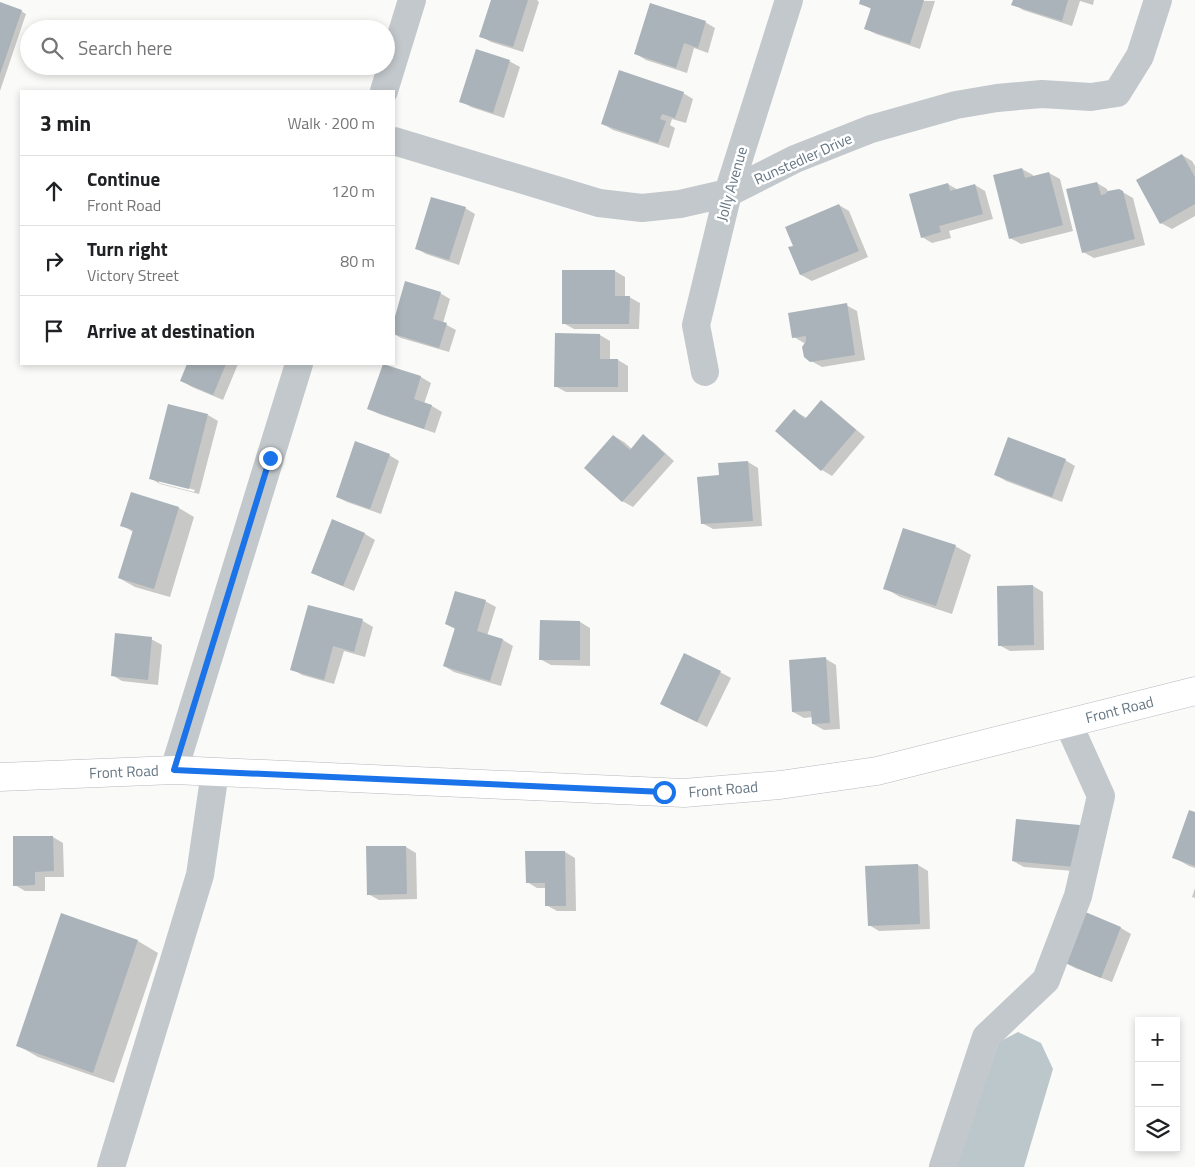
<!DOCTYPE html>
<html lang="en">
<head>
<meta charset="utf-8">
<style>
	body { margin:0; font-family:"Titillium Web",sans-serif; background:#f6f6f6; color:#202124 }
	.controls { position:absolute; right:15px; bottom:15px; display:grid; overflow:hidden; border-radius:0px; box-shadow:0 2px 8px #0003 }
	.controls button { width:45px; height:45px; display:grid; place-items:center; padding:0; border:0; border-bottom:1px solid #e0e0e0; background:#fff; color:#202124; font:25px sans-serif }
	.stop { position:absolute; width:15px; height:15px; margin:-11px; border:4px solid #1a73e8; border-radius:50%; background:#fff }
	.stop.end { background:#1a73e8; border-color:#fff; box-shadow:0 1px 5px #0008 }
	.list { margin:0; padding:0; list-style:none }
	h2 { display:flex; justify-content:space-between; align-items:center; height:65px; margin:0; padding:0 20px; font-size:21px }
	h2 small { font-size:16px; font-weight:400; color:#757577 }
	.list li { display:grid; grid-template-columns:32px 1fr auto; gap:15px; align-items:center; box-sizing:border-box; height:70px; padding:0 20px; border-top:1px solid #e0e0e0 }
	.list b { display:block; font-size:19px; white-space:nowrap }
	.list p { margin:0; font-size:16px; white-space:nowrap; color:#757577 }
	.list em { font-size:16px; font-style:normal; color:#757577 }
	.icon { flex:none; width:28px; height:28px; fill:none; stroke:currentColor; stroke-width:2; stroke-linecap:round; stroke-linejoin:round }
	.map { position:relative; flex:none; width:1195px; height:1167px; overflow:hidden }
	.search { position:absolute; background:#fff; box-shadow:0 2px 8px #0003; left:20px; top:20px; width:375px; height:55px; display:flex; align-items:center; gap:12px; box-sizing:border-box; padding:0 18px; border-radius:28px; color:#757577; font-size:19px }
	.panel { position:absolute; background:#fff; box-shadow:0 2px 8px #0003; left:20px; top:90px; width:375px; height:275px; border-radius:0px }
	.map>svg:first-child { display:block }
	.water { fill:#bbc7cb }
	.shadow { fill:#0003; fill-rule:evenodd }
	.building { fill:#aab3b9 }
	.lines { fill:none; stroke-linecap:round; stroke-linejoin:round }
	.major-casing { stroke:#b5babe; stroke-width:29 }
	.minor { stroke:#c3c8cc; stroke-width:28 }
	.major { stroke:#fff; stroke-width:28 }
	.route { stroke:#1a73e8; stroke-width:6 }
	.labels { text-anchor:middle; stroke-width:5; stroke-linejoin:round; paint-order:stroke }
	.street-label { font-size:15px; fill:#657683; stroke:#fff }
</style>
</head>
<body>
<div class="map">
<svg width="1195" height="1167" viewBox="0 0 1195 1167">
	<rect width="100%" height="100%" fill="#fafaf8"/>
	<path class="water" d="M 1018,1032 L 1041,1043 L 1053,1069 L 1024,1167 L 956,1167 L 999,1042 Z"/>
	<path class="shadow" d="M 492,0 L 537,0 L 539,2 L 523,52 L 491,42 L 480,36 Z
		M 861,0 L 935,1 L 920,49 L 876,34 L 866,29 L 871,9 L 860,3 Z
		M 1014,0 L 1094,0 L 1093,5 L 1080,1 L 1072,26 L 1023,10 L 1013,4 Z
		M 0,4 L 21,11 L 26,14 L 0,91 Z
		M 705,22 L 715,28 L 708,53 L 694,48 L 687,73 L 646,60 L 636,54 Z
		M 304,26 L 316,29 L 304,29 Z
		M 509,61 L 520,67 L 504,118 L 471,107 L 461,101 Z
		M 317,66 L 343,66 L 342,71 Z
		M 683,93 L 693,99 L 686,123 L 672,119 L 670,125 L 675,128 L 669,148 L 613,130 L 603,124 Z
		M 1182,155 L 1192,161 L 1195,166 L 1195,216 L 1172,229 L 1161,223 Z
		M 1022,169 L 1033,175 L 1033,177 L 1049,173 L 1060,179 L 1073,231 L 1021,244 L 1010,238 L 995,176 Z
		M 1097,183 L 1107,189 L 1108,192 L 1119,190 L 1133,198 L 1145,245 L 1094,258 L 1083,252 Z
		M 948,184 L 958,190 L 975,185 L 985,191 L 993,219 L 949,231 L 951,238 L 932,243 L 922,237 Z
		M 839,205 L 849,211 L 868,257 L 812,281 L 801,275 L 790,248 L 794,246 Z
		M 465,208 L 475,214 L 459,265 L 426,254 L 416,248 Z
		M 615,271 L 625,277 L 625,297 L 629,297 L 640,303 L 639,329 L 574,329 L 563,323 Z
		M 406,283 L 440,293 L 450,299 L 443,323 L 456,330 L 449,352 L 401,338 L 394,334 L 394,324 Z
		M 846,305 L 857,311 L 865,360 L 822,367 L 811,361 L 807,342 L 804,343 L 794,337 Z
		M 600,335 L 610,341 L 610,360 L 618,360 L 628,366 L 628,392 L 566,392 L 555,386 Z
		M 189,364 L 238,364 L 223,400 L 192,387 L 182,381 Z
		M 384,365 L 421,377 L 431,383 L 424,404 L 432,406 L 442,412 L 435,433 L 379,414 L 369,409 Z
		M 821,402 L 831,408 L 865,437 L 832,476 L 822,470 L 794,411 L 807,418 Z
		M 208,415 L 218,421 L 199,494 L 160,484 L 150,478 ZM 159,480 L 195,490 L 194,492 L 159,483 Z
		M 614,436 L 624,442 L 632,449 L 643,436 L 653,442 L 674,461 L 633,507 L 622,501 Z
		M 389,455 L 399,461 L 381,514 L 347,502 L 337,497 Z
		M 1065,460 L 1075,466 L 1062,502 L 1006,481 L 996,475 Z
		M 748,462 L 758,468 L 762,526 L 713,529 L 702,523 L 720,476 L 720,464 Z
		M 179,508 L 194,517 L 170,597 L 135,587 L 119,578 L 133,532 L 122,525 Z
		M 333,521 L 365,534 L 375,540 L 354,591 L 323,578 L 312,572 Z
		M 955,546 L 971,555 L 952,614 L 900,597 L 885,588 Z
		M 1033,586 L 1043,592 L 1044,650 L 1010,651 L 999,645 Z
		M 485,601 L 496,607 L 487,636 L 503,640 L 513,646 L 501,686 L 454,672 L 444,666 L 455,629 L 446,624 Z
		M 309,606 L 363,621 L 373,627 L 365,657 L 344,651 L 334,684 L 302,675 L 292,669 Z
		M 580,622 L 590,628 L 590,666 L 551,665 L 540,659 Z
		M 151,639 L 162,645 L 158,685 L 122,681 L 112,675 Z
		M 826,659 L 836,665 L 840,729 L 824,730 L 813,724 L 813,717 L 804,718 L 793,712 Z
		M 720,672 L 731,678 L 707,727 L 672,710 Z
		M 1195,813 L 1195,868 L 1189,866 L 1173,857 Z
		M 1079,826 L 1090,832 L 1086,872 L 1024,867 L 1013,861 Z
		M 53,837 L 63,843 L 64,877 L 45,877 L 45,891 L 25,891 L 15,885 Z
		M 406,847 L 416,853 L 417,899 L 379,900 L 368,894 Z
		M 565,852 L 575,858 L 576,911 L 557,911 L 546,905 L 546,888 L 537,888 L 527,882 Z
		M 918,865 L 928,871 L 930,929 L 879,931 L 869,925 Z
		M 1195,888 L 1195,898 L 1192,897 Z
		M 1084,913 L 1121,928 L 1131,934 L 1112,982 L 1075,968 L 1064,962 Z
		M 138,941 L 158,953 L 114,1083 L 38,1057 L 17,1045 Z"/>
	<path class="building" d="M 491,0 L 528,0 L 513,47 L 479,37 Z
		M 860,0 L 924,0 L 910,44 L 864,29 L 871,8 L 859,4 Z
		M 1013,0 L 1068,0 L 1062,21 L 1011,5 Z
		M 0,2 L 22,10 L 0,74 Z
		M 650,3 L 706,21 L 698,48 L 684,43 L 676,68 L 634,54 Z
		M 476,49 L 510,60 L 493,113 L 459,102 Z
		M 619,70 L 684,92 L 675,118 L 662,114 L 660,119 L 666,121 L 658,143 L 601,124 Z
		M 1182,154 L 1195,177 L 1195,204 L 1160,224 L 1136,180 Z
		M 1022,168 L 1025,178 L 1049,172 L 1063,225 L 1009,239 L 993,175 Z
		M 1097,182 L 1101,195 L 1105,194 L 1108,191 L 1119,189 L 1123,191 L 1135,239 L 1082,253 L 1066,189 Z
		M 948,183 L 950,191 L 975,184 L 983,214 L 939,226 L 941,232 L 921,238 L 909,194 Z
		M 431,197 L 466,207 L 449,260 L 415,249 Z
		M 839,204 L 859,251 L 800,275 L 788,247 L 793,246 L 785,227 Z
		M 562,270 L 615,270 L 615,296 L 630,296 L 629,324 L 562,324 Z
		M 405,281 L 441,292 L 433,319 L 447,323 L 439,348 L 394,334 L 394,320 Z
		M 847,303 L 855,355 L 810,362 L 804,357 L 802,347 L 806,341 L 806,336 L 792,338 L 788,313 Z
		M 555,333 L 600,334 L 600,359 L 618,359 L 618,387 L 554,387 Z
		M 187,364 L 226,364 L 213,395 L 180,381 Z
		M 383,364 L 421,376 L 414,399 L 432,405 L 424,429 L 367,409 Z
		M 821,400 L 856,430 L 821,471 L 775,431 L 794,409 L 805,419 Z
		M 168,404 L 208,414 L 189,489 L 149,479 Z
		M 643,434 L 665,454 L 622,502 L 584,468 L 613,435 L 630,450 Z
		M 1008,437 L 1066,459 L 1052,497 L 994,475 Z
		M 355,441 L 390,454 L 370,509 L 336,497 Z
		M 748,461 L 753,521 L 701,524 L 697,477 L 719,475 L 718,463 Z
		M 131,492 L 179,507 L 154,589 L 118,578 L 133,530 L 120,526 Z
		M 332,519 L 365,533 L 343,586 L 311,573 Z
		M 903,528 L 956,545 L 936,606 L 883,589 Z
		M 1033,585 L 1034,645 L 998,646 L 997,586 Z
		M 455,591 L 486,600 L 477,631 L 503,639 L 490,681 L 443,666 L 455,628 L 445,624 Z
		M 308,605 L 363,619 L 354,652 L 333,646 L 324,680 L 290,670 Z
		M 540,620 L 580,621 L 580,660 L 539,660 Z
		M 115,633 L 152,637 L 148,680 L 111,676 Z
		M 684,653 L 721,671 L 697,722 L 660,704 Z
		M 826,657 L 830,723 L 812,724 L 811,711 L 792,712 L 789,660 Z
		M 1189,810 L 1195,812 L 1195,866 L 1172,858 Z
		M 1016,819 L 1080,825 L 1076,867 L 1012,861 Z
		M 13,836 L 53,836 L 54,871 L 35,872 L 35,885 L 13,886 Z
		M 366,846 L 406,846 L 407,894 L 367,895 Z
		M 525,851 L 565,851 L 566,906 L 545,906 L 545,883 L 526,883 Z
		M 918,864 L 920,924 L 868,926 L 865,866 Z
		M 1083,911 L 1121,927 L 1101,978 L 1063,962 Z
		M 61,913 L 138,940 L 93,1073 L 16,1046 Z"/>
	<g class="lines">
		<g class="major-casing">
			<g id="major">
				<path id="s1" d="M 0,777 L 174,770 L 684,793 L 780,785 L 877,771 L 1195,691"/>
			</g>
		</g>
		<path class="minor" d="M 384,91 L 412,0
			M 394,141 L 599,203 L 642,208 L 680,204 L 728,193 L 795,159 L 871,129 L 956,105 L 997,98 L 1042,94 L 1091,97 L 1117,93 L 1140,56 L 1158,0
			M 705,372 L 696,325 L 728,193 L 789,0
			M 174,770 L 299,364
			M 111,1167 L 200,875 L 215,772
			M 943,1167 L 986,1037 L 1046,980 L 1078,896 L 1101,796 L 1068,723"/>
		<use href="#major" class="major"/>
	</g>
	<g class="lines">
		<path class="route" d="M 270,458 L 174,770 L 664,792"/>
	</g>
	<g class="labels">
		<g class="street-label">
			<text transform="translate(803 159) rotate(-24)" y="5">Runstedler Drive</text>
			<text transform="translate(732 184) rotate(-74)" y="5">Jolly Avenue</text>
			<text dy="5" stroke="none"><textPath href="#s1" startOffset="1129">Front Road</textPath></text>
			<text dy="5" stroke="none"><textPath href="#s1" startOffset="124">Front Road</textPath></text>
			<text dy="5" stroke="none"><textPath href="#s1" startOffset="724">Front Road</textPath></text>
		</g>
	</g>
</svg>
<div class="controls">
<button>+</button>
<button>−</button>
<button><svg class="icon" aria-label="layers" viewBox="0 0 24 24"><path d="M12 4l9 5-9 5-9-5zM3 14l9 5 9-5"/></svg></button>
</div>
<div class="stop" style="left:664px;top:792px"></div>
<div class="stop end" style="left:270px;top:458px"></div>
<div class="search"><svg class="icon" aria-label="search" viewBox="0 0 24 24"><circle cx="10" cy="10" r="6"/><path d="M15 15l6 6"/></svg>Search here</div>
<section class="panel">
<h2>3 min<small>Walk · 200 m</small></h2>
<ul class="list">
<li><svg class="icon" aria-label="ahead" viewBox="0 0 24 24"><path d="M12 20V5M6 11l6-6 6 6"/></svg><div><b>Continue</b><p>Front Road</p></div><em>120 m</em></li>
<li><svg class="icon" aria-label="right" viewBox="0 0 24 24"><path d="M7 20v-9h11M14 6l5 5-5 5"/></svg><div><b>Turn right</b><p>Victory Street</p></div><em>80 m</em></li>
<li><svg class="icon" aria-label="arrive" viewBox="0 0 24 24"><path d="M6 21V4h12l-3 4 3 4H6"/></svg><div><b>Arrive at destination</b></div></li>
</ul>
</section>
</div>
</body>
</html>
